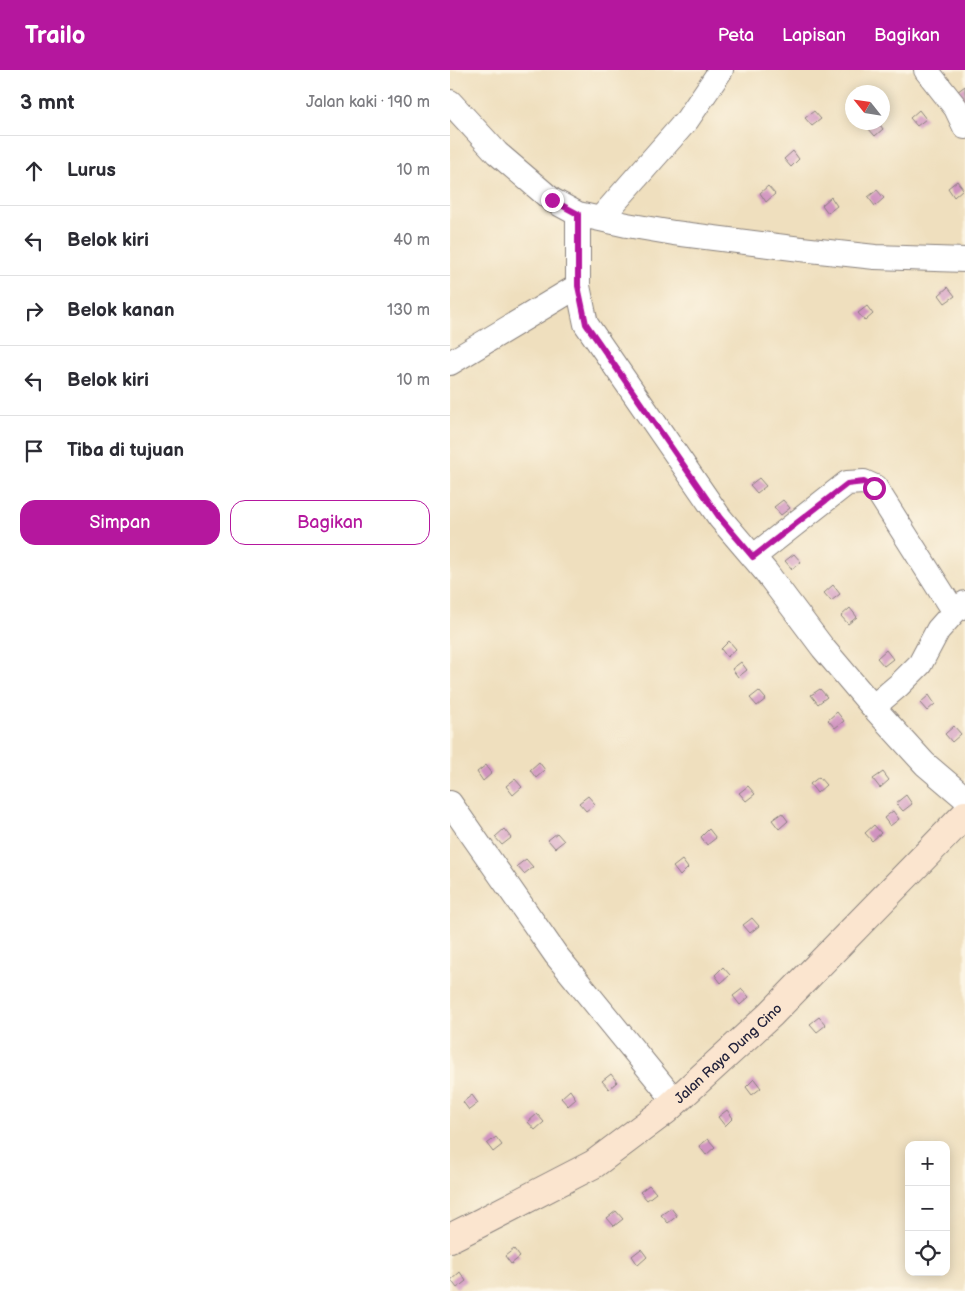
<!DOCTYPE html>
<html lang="id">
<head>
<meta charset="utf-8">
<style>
	body { margin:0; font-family:"Balsamiq Sans",sans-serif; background:#f7f7f7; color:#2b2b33 }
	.controls { position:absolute; right:15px; bottom:15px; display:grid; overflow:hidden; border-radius:10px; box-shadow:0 2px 12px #0003 }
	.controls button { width:45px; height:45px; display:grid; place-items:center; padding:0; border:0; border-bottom:1px solid #e1e1e2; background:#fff; color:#2b2b33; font:25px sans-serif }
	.compass { position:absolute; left:395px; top:15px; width:45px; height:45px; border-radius:50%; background:#fff; box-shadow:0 2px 12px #0003; rotate:300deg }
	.stop { position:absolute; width:15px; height:15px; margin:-11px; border:4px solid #b5179e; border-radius:50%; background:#fff }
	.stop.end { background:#b5179e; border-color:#fff; box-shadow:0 1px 5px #0008 }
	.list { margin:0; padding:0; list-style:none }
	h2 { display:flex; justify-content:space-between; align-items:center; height:65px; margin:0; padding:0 20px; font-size:21px }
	h2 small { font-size:16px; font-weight:400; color:#7c7c81 }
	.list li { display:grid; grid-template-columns:32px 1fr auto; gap:15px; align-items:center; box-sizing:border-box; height:70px; padding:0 20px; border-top:1px solid #e1e1e2 }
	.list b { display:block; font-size:19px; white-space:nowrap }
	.list em { font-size:16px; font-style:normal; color:#7c7c81 }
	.actions { display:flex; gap:10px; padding:15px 20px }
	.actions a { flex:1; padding:11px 0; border:1px solid #b5179e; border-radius:15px; text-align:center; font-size:18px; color:#b5179e }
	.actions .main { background:#b5179e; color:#fff }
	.icon { flex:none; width:28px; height:28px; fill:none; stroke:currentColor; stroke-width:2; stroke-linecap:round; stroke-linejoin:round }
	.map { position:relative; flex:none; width:515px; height:1221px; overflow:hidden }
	header { display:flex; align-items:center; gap:30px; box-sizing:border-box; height:70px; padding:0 25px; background:#b5179e; color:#fff }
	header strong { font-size:24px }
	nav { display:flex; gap:28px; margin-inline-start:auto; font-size:18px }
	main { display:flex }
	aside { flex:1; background:#fff }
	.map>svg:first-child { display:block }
	.building { fill:#d093c0 }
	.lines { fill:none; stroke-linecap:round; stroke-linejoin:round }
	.street-casing { stroke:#88807c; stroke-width:26 }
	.secondary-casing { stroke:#88807c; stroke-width:30 }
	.street { stroke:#fff; stroke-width:24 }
	.secondary { stroke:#fbe5cf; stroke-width:28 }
	.route { stroke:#b5179e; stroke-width:6 }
	.labels { text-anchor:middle; stroke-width:4; stroke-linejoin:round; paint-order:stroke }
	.street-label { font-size:14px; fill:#22223b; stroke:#fcf5e5 }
</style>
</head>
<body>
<header>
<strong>Trailo</strong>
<nav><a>Peta</a><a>Lapisan</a><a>Bagikan</a></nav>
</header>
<main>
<aside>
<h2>3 mnt<small>Jalan kaki · 190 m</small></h2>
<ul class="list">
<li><svg class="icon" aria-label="ahead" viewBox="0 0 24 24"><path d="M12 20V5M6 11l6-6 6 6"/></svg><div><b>Lurus</b></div><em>10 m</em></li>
<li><svg class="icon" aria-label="left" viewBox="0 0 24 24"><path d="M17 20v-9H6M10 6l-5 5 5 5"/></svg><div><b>Belok kiri</b></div><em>40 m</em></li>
<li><svg class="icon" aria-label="right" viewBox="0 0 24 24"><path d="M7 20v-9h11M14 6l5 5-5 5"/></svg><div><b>Belok kanan</b></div><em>130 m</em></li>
<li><svg class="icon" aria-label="left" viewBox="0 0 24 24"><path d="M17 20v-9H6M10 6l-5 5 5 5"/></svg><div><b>Belok kiri</b></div><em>10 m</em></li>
<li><svg class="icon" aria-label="arrive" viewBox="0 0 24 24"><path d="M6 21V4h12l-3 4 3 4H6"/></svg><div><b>Tiba di tujuan</b></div></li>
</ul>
<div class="actions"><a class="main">Simpan</a><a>Bagikan</a></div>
</aside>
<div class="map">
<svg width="515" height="1221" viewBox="0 0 515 1221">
	<rect width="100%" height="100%" fill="#fcf5e5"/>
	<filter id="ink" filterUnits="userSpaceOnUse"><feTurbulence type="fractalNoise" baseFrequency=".02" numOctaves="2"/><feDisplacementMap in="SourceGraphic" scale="10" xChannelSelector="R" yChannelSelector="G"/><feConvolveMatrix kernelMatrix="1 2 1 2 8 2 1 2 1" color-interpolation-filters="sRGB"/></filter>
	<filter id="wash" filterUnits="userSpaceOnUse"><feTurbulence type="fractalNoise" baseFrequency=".0096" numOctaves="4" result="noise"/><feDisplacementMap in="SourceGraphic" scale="20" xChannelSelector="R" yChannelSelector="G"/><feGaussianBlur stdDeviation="1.12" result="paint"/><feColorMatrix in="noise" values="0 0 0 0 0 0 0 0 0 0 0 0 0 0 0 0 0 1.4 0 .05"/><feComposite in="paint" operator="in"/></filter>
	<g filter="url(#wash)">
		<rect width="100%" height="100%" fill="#efdfbe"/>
		<g id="blocks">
			<path class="building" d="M 515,16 L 515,30 L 514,31 L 507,22 Z
				M 469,40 L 476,49 L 467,56 L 460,48 Z
				M 364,41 L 371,49 L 362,56 L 355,48 Z
				M 425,52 L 428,52 L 433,59 L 425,66 L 418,58 Z
				M 343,81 L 349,89 L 341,97 L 334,89 Z
				M 507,111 L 513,119 L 504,127 L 498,118 Z
				M 318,116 L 325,124 L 316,132 L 310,123 Z
				M 427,120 L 434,128 L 425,136 L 418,127 Z
				M 381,127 L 387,136 L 378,143 L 372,135 Z
				M 498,217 L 505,226 L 495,233 L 489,225 Z
				M 417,236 L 423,244 L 415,251 L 408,243 Z
				M 309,408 L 316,416 L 307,423 L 300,415 Z
				M 333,430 L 340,438 L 331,445 L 324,437 Z
				M 344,484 L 351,492 L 342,499 L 335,491 Z
				M 383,515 L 390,524 L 381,531 L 374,523 Z
				M 400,538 L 407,547 L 398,554 L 391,546 Z
				M 279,571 L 286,579 L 277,587 L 271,579 Z
				M 436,580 L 443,589 L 434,596 L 427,588 Z
				M 291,592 L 297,600 L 288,607 L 282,599 Z
				M 370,619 L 377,627 L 368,634 L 361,625 Z
				M 309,621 L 316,629 L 307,636 L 300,628 Z
				M 479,625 L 485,634 L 477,641 L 470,633 Z
				M 387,642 L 394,651 L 385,658 L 378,650 Z
				M 504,656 L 511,664 L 502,672 L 495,664 Z
				M 89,692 L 95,700 L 86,708 L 80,700 Z
				M 36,695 L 42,703 L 33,711 L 27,702 Z
				M 433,702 L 439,710 L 430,718 L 423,709 Z
				M 369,707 L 376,715 L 367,723 L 360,714 Z
				M 65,709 L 72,717 L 63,725 L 56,716 Z
				M 298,716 L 305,724 L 296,731 L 289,723 Z
				M 456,725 L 462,734 L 453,741 L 446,733 Z
				M 138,726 L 145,734 L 136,741 L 129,733 Z
				M 443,741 L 449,749 L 440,756 L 434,748 Z
				M 332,743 L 338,751 L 329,759 L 322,750 Z
				M 424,755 L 431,763 L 422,771 L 415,763 Z
				M 54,759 L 61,768 L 52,775 L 45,767 Z
				M 259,759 L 266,768 L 257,775 L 251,767 Z
				M 107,763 L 114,771 L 105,778 L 98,770 Z
				M 76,789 L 83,797 L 74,804 L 67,796 Z
				M 232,790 L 238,798 L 230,806 L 223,797 Z
				M 302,848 L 309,856 L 300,863 L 293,855 Z
				M 273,897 L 280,905 L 271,913 L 265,905 Z
				M 292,919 L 299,927 L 290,935 L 283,926 Z
				M 369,947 L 376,955 L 367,962 L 360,954 Z
				M 161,1004 L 167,1012 L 159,1019 L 152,1011 Z
				M 304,1009 L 311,1018 L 302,1025 L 296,1017 Z
				M 120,1020 L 126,1029 L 118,1036 L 111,1028 Z
				M 22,1025 L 28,1033 L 19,1040 L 13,1032 Z
				M 277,1040 L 283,1048 L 275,1056 L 268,1047 Z
				M 87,1044 L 94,1052 L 85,1060 L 78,1052 Z
				M 46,1067 L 52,1075 L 43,1082 L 37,1074 Z
				M 258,1069 L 265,1077 L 256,1085 L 249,1076 Z
				M 199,1115 L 206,1123 L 197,1130 L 190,1122 Z
				M 221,1138 L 227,1146 L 218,1153 L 211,1145 Z
				M 166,1141 L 173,1149 L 164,1156 L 157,1148 Z
				M 64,1179 L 70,1187 L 61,1194 L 55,1186 Z
				M 191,1179 L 197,1187 L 188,1195 L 182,1186 Z
				M 10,1202 L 16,1211 L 7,1218 L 1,1210 Z"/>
		</g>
	</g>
	<g filter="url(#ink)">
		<use href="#blocks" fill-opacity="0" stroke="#88807c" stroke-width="1"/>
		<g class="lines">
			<g class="street-casing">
				<path id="street" d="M 476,0 L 506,38 L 515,57
					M 0,32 L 47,83 L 102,130 L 128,144 L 177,155 L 224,163 L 351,179 L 425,187 L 515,190
					M 128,144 L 128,216 L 136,254 L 270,448 L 316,502 L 373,578 L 423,637 L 475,694 L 515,728
					M 150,149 L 237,50 L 271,0
					M 0,293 L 128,216
					M 303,487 L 397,413 L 414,412 L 425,417 L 504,542
					M 423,637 L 449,615 L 470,594 L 488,560 L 504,542 L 515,533
					M 0,733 L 106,885 L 225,1031"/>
			</g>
			<g class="secondary-casing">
				<g id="secondary">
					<path id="s1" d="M 0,1168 L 28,1154 L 144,1094 L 216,1040 L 320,945 L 515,745"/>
				</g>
			</g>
			<use href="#street" class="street"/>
			<use href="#secondary" class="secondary"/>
		</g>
	</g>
	<g class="lines" filter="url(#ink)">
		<path class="route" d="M 102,130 L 128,144 L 128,216 L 136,254 L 270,448 L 303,487 L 397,414 L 414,412 L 424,418"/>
	</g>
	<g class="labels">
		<g class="street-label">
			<text dy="5" stroke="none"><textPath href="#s1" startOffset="336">Jalan Raya Dung Cino</textPath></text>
		</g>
	</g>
</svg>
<div class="controls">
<button>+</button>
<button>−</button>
<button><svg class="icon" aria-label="locate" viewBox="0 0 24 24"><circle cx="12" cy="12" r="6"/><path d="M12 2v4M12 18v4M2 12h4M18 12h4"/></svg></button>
</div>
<svg class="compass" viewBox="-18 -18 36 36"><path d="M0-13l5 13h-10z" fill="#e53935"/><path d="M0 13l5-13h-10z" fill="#7c7c81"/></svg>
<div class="stop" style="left:424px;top:418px"></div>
<div class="stop end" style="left:102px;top:130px"></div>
</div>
</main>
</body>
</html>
